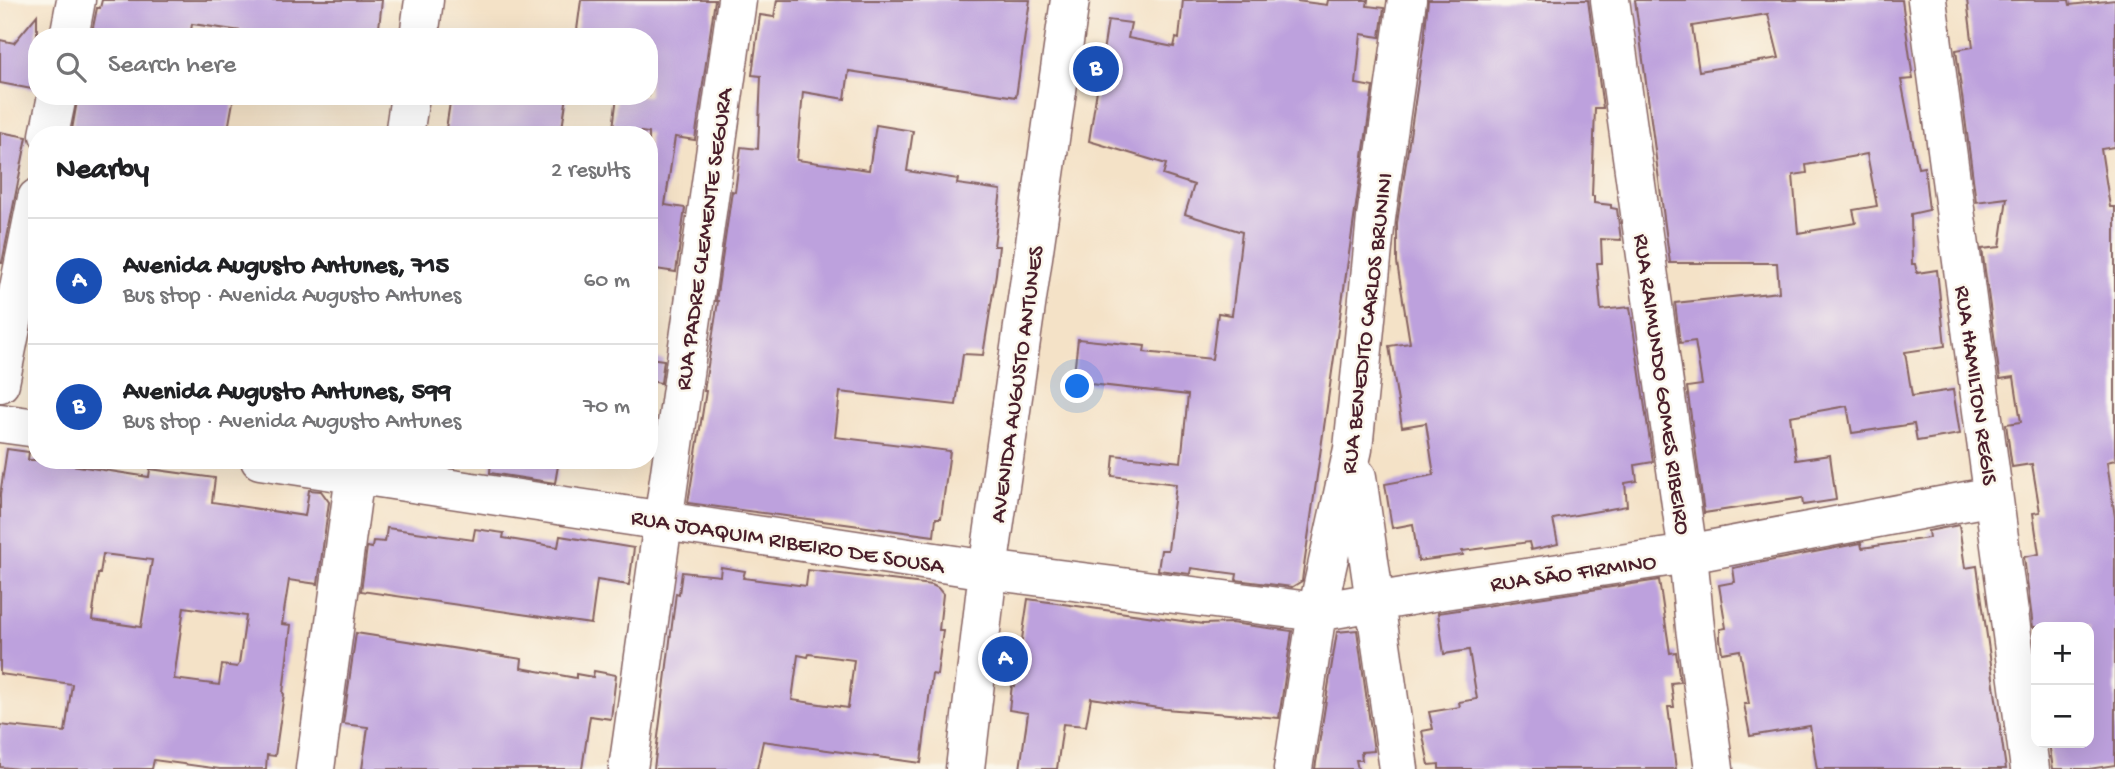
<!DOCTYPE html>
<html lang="en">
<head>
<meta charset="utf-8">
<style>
	body { margin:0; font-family:"Gochi Hand",sans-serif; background:#f2f2f2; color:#202124 }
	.controls { position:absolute; right:21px; bottom:21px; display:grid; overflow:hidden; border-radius:14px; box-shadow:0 7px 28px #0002 }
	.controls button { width:63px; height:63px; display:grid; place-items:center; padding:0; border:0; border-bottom:2px solid #e0e0e0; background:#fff; color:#202124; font:35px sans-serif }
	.you { position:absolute; left:1078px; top:387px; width:24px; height:24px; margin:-18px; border:5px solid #fff; border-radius:50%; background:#1a73e8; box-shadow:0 0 0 10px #1a73e833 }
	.badge { display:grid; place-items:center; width:46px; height:46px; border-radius:50%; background:#d93025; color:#fff; font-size:23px; font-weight:700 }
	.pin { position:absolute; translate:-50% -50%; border:4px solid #fff; box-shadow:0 2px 7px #0006 }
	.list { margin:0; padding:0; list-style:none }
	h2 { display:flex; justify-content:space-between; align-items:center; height:91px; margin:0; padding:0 28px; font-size:30px }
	h2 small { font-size:23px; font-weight:400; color:#757577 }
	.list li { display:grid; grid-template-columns:46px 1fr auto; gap:21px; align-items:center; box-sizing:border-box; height:126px; padding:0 28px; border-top:2px solid #e0e0e0 }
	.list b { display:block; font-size:26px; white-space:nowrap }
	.list p { margin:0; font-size:23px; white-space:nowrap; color:#757577 }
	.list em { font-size:23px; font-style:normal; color:#757577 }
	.icon { flex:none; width:38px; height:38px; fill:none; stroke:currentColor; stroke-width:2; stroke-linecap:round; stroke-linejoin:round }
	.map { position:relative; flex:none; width:2115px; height:769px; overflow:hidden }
	.search { position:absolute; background:#fff; box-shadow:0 7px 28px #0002; left:28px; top:28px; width:630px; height:77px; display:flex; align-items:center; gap:18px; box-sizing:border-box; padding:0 24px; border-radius:28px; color:#757577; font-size:26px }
	.panel { position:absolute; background:#fff; box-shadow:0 7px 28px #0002; left:28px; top:126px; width:630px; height:343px; border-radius:28px }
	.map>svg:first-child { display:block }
	.building { fill:#bda1dd; fill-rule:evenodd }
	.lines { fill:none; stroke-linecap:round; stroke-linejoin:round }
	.minor-casing { stroke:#866362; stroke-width:41 }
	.minor { stroke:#fff; stroke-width:38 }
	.labels { text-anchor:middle; stroke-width:5; stroke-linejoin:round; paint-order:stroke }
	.street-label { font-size:23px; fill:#4a1f2b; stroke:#fbf7ec }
</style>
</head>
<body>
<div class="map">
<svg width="2115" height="769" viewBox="0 0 2115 769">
	<rect width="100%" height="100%" fill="#fbf7ec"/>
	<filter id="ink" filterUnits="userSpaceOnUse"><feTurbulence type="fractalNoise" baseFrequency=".0143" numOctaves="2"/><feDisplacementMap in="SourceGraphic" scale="14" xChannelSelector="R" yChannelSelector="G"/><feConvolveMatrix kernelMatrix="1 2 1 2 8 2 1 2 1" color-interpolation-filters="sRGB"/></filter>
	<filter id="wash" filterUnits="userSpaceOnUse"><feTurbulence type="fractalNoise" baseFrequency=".00686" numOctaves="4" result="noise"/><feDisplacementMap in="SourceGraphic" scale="28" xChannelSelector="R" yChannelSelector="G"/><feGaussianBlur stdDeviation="1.57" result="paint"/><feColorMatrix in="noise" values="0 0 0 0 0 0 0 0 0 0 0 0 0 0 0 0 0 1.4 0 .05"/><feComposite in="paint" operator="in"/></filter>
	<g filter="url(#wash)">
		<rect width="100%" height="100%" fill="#f4e2c7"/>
		<g id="blocks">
			<path class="building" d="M 102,0 L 382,0 L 378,37 L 284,37 L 192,24 L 190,37 L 91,37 L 97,8 L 100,8 Z
				M 581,0 L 715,0 L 695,140 L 675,137 L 665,205 L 685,208 L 676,272 L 649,268 L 649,133 L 613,128 L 617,96 L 649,96 L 649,37 L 627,37 L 577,30 Z
				M 777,0 L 1030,0 L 1016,97 L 849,71 L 845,99 L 803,92 L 797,160 L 869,170 L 876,125 L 913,131 L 907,171 L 958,179 L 957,184 L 1001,190 L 994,246 L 999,246 L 996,274 L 983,355 L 963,354 L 956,405 L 840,392 L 835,437 L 950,451 L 941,518 L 936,518 L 934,536 L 688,503 L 706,391 L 704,391 L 718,301 L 716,301 L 732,191 L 735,192 L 741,147 L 758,149 L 761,76 L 752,75 L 760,15 L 774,17 Z
				M 1183,0 L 1289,0 L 1327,5 L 1328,0 L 1368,0 L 1367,6 L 1384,8 L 1380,37 L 1361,34 L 1356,84 L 1373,87 L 1303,573 L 1302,581 L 1292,587 L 1236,580 L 1237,574 L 1191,568 L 1190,574 L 1158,570 L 1161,550 L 1168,550 L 1176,484 L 1112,476 L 1114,455 L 1181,462 L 1188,395 L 1073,382 L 1078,339 L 1145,346 L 1144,352 L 1212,359 L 1218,313 L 1232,315 L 1242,232 L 1185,214 L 1194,185 L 1163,175 L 1166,164 L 1089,141 L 1108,20 L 1131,23 L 1128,38 L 1174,47 L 1176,38 L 1179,39 Z
				M 1428,0 L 1588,0 L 1603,108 L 1595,108 L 1592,196 L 1594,196 L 1594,203 L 1611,205 L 1611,208 L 1617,209 L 1621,240 L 1601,239 L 1602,263 L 1597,263 L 1601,310 L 1630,307 L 1653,462 L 1635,465 L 1637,481 L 1625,483 L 1627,506 L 1553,519 L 1558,544 L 1531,550 L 1529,542 L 1462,551 L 1463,555 L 1418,561 L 1413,524 L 1392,528 L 1385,484 L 1434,475 L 1426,423 L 1402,427 L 1389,346 L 1410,343 L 1397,263 L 1397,223 L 1424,42 Z
				M 1635,0 L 1902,0 L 1913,79 L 1901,80 L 1918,168 L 1924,167 L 1929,210 L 1911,214 L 1912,264 L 1915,264 L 1917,273 L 1937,270 L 1945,346 L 1905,352 L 1912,396 L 1953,390 L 1960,434 L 1917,441 L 1914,424 L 1852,433 L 1847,406 L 1790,416 L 1796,460 L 1830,455 L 1836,500 L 1803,505 L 1802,498 L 1704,513 L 1687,387 L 1702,385 L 1695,341 L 1680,343 L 1675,303 L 1779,292 L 1777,263 L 1670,263 ZM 1768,14 L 1779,58 L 1699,71 L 1692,26 ZM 1867,154 L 1877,206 L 1853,210 L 1856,223 L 1798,233 L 1793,175 L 1807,173 L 1806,165 Z
				M 1967,0 L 2069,0 L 2070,5 L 2115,0 L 2115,147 L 2101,149 L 2110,207 L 2115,207 L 2115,460 L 2107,462 L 2115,517 L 2115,765 L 2089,769 L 2053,769 L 2049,743 L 2089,743 L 2089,627 L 2033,627 L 2024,557 L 2039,554 L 2033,513 L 2040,512 L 2032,464 L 2012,467 L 2006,424 L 2021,422 L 2014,377 L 2000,379 L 1982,249 L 2000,247 L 2007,198 L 1976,202 L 1956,50 L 1973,47 Z
				M 37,15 L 37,90 L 0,83 L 0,40 L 14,43 Z
				M 78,96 L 234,96 L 227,135 L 185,135 L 151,130 L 151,135 L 71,135 Z
				M 451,96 L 567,96 L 561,135 L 445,135 Z
				M 0,132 L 27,137 L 2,263 L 0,263 Z
				M 649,358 L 664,360 L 661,383 L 649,381 Z
				M 7,449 L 29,452 L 28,460 L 66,460 L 65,464 L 149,477 L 150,469 L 215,478 L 212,502 L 305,516 L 309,490 L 321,491 L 329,502 L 318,584 L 289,580 L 282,624 L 291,625 L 283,693 L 284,694 L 275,756 L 267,755 L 266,769 L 220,769 L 154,760 L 152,769 L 19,769 L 0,767 L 0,725 L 65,732 L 72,684 L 0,674 L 0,495 ZM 103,554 L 152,560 L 141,627 L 92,620 L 98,574 L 100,574 ZM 184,607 L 246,616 L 239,664 L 237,667 L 222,665 L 219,685 L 174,679 Z
				M 491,460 L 559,460 L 555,483 L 490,473 Z
				M 1959,525 L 1965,568 L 1977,566 L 2006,769 L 1817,769 L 1810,726 L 1750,736 L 1744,704 L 1749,704 L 1740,650 L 1722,653 L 1720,639 L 1720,629 L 1726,628 L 1719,585 L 1735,582 L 1733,568 L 1861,543 L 1862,548 L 1929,538 L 1928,531 Z
				M 387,528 L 473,540 L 475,529 L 504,533 L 503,538 L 558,547 L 560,536 L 634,548 L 629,585 L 597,580 L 591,624 L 361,591 L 367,547 L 372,548 L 373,541 L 385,542 Z
				M 721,567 L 745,571 L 743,578 L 806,586 L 808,570 L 932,585 L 938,588 L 943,594 L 939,630 L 943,630 L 937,675 L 932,674 L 921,763 L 763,741 L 757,769 L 654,769 L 676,593 L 679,594 L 682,572 L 720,576 ZM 809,654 L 854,660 L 848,708 L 792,700 L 798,655 L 808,657 Z
				M 1659,580 L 1670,653 L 1676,652 L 1680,682 L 1671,683 L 1674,707 L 1668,707 L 1676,769 L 1439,769 L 1439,764 L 1429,765 L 1422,731 L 1433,729 L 1429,712 L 1460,707 L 1459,702 L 1477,699 L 1469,650 L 1444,654 L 1438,613 Z
				M 1028,599 L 1203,624 L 1231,623 L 1292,631 L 1279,718 L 1165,709 L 1091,698 L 1086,726 L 1063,724 L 1057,769 L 1020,769 L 1028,713 L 1009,710 L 1012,685 L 1015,686 Z
				M 1357,630 L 1374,751 L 1361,752 L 1362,760 L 1356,760 L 1358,769 L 1315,769 L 1337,632 Z
				M 356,633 L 522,659 L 521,668 L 576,678 L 576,674 L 593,677 L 594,671 L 616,675 L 611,719 L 590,716 L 582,769 L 362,769 L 368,727 L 343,724 Z"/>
		</g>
	</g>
	<g filter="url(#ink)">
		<use href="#blocks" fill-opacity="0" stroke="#866362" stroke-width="2"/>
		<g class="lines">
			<g class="minor-casing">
				<path id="minor" d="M 1610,0 L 1688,554 L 1695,628 L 1714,769
					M 1927,0 L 2030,769
					M 69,37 L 76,0
					M 419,37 L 424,0
					M 49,135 L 57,96
					M 404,135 L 410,96
					M 0,383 L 37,198
					M 0,423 L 37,428
					M 260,460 L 988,570 L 1317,612 L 1444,590 L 1688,554 L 1993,496
					M 1357,477 L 1399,769
					M 315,769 L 357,460
					M 628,769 L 737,0
					M 965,769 L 988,570 L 1070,0
					M 1293,769 L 1317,612 L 1353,449 L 1376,218 L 1407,0"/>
			</g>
			<use href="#minor" class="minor"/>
		</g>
	</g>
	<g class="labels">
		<g class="street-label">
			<text transform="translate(702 239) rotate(-82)" y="8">RUA PADRE CLEMENTE SEGURA</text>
			<text transform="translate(1365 323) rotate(-83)" y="8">RUA BENEDITO CARLOS BRUNINI</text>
			<text transform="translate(1015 384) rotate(-82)" y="8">AVENIDA AUGUSTO ANTUNES</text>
			<text transform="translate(1664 384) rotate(82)" y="8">RUA RAIMUNDO GOMES RIBEIRO</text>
			<text transform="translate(1978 385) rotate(82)" y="8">RUA HAMILTON REGIS</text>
			<text transform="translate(788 540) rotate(9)" y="8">RUA JOAQUIM RIBEIRO DE SOUSA</text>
			<text transform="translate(1573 571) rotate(-8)" y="8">RUA SÃO FIRMINO</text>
		</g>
	</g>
</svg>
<div class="controls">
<button>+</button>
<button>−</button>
</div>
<div class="you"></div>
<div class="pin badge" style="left:1005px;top:659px;background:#1a4fb4">A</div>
<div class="pin badge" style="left:1096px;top:69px;background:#1a4fb4">B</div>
<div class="search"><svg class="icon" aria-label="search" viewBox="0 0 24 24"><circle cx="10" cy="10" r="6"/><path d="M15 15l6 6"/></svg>Search here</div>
<section class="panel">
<h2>Nearby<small>2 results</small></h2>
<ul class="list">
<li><span class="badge" style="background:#1a4fb4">A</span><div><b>Avenida Augusto Antunes, 715</b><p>Bus stop · Avenida Augusto Antunes</p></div><em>60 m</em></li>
<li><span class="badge" style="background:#1a4fb4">B</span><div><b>Avenida Augusto Antunes, 599</b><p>Bus stop · Avenida Augusto Antunes</p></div><em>70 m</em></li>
</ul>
</section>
</div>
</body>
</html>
